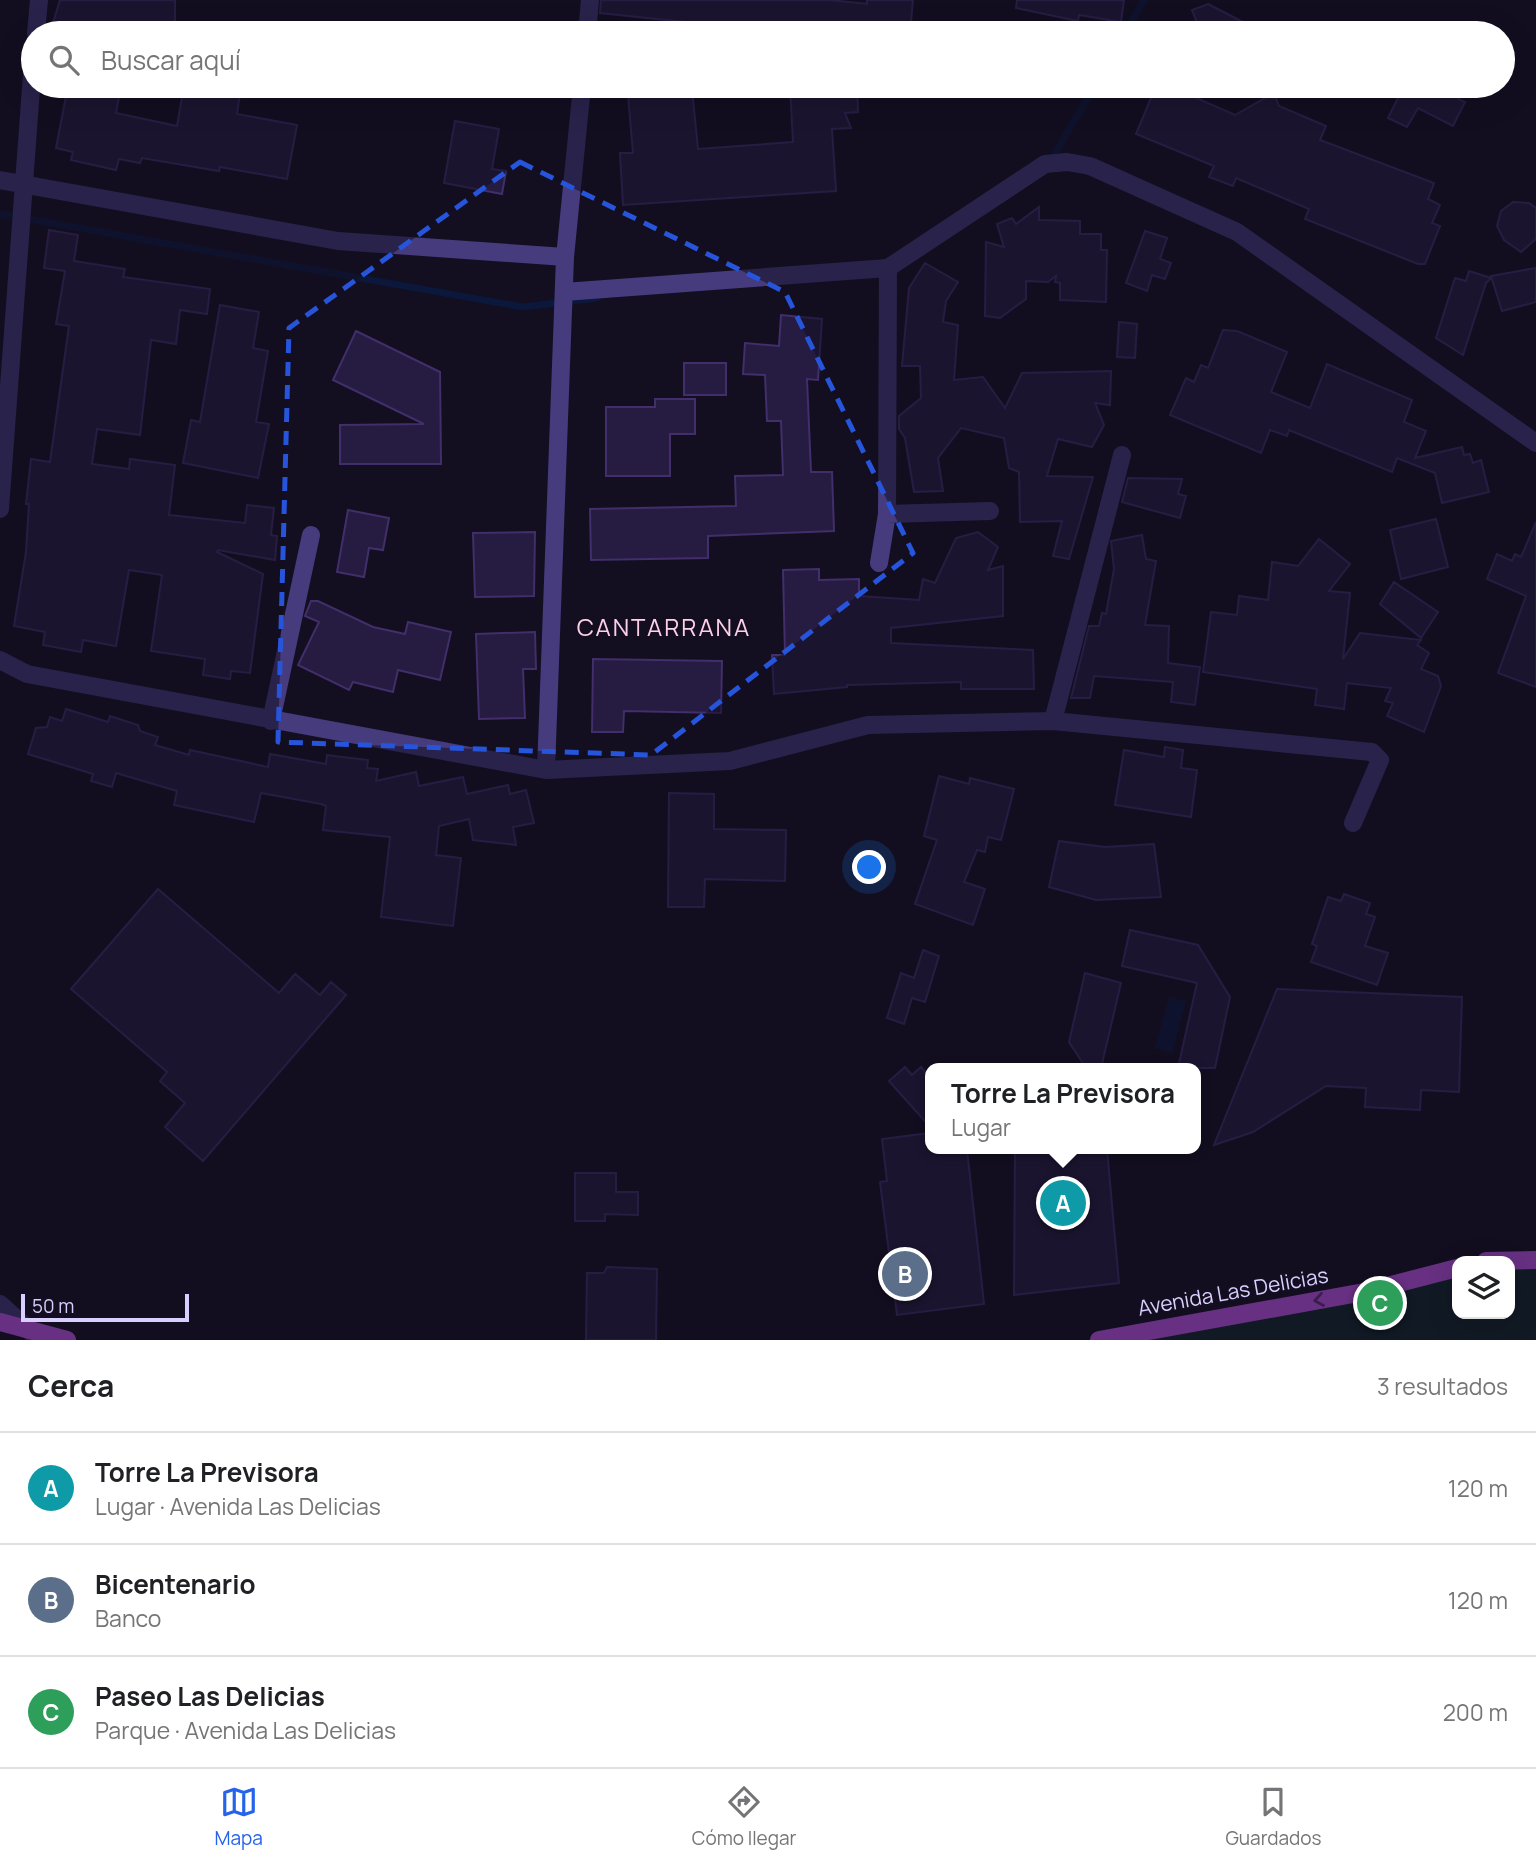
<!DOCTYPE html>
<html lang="es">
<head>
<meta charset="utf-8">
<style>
	body { margin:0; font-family:Manrope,sans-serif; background:#f6f6f6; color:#202124 }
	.controls { position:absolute; right:21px; bottom:21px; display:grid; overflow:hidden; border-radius:14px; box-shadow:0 7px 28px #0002 }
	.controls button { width:63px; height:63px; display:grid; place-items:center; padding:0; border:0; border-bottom:2px solid #e0e0e0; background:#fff; color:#202124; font:35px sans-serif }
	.scale { position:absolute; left:21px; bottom:18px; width:168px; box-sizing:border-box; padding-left:7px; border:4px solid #d9cefd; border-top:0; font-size:19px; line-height:24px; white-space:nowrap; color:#d9cefd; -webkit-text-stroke:5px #130e20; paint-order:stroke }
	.you { position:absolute; left:870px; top:868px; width:24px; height:24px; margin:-18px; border:5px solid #fff; border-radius:50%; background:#1a73e8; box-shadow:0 0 0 10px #1a73e833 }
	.badge { display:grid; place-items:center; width:46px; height:46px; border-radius:50%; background:#2563eb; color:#fff; font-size:23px; font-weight:700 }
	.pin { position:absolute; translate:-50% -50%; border:4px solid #fff; box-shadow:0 2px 7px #0006 }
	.popup { position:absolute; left:925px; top:1063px; width:276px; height:91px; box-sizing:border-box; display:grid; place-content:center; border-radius:14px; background:#fff; filter:drop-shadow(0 2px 5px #0005); font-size:23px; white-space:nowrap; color:#757577 }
	.popup b { font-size:26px; color:#202124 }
	.popup::after { content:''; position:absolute; left:50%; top:100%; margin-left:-14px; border:14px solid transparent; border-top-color:#fff }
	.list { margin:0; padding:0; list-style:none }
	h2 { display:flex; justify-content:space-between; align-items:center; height:91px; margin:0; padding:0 28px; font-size:30px }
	h2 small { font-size:23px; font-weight:400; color:#757577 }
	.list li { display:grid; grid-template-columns:46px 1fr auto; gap:21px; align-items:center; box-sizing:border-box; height:112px; padding:0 28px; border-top:2px solid #e0e0e0 }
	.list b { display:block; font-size:26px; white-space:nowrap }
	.list p { margin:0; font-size:23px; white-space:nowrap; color:#757577 }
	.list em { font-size:23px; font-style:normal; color:#757577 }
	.icon { flex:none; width:38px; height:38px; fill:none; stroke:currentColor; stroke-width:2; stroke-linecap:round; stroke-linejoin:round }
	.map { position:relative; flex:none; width:1536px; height:1340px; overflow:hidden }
	.search { position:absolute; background:#fff; box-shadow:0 7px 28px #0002; left:21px; right:21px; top:21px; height:77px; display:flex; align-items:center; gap:18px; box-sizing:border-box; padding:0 24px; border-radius:38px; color:#757577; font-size:26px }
	.sheet { height:427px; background:#fff }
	nav { display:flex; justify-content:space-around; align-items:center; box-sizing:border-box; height:98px; border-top:2px solid #e0e0e0; background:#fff; font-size:19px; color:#757577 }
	nav a { display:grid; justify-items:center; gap:4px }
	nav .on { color:#2563eb }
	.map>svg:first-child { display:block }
	.green { fill:#112729 }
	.water { fill:#0b173b }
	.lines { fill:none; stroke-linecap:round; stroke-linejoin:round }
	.stream { stroke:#0b173b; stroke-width:7 }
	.building { fill:#261b40; stroke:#412e6b; stroke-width:2 }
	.street { stroke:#453b7d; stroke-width:18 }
	.primary { stroke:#cf5af8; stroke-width:18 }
	.oneway { stroke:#683081 }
	.marked { fill:none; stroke:#2654da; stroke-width:5; stroke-dasharray:14 9; stroke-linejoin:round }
	.labels { text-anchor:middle; stroke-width:5; stroke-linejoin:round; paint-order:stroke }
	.street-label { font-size:21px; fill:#d9cefd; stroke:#130e20 }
	.quarter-label { font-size:24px; letter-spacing:2px; fill:#fdd0e8; stroke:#130e20 }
</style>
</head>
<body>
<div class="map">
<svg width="1536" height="1340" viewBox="0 0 1536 1340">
	<rect width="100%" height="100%" fill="#130e20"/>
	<path class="green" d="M 1536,1260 L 1536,1340 L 1093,1340 L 1457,1268 L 1457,1314 L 1510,1314 L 1510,1261 Z"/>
	<path class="water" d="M 1169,997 L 1186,1001 L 1172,1053 L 1155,1048 Z"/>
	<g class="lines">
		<path class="stream" d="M 1125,33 L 1144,0
			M 1051,160 L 1095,86
			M 0,214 L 523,307 L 597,298"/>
	</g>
	<path class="building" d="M 60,0 L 175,0 L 175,33 L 86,33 L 86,26 L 77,26 L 77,22 L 53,23 Z
		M 601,0 L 830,0 L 867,4 L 867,0 L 913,0 L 910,33 L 848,28 L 847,33 L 791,33 L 600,13 Z
		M 1017,0 L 1124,0 L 1121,22 L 1079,15 L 1078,21 L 1016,8 Z
		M 1208,4 L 1264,33 L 1201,33 L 1192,10 Z
		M 68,86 L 121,86 L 116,113 L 177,126 L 184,86 L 241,86 L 237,114 L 297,125 L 287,179 L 220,167 L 219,171 L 142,158 L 140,163 L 119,159 L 116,170 L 71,160 L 73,152 L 56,148 Z
		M 790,86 L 857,86 L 858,112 L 845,113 L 851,128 L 832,129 L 836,191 L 623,205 L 620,153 L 633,153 L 628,95 L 692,89 L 698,149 L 793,142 Z
		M 1156,86 L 1169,86 L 1235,115 L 1274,93 L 1279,106 L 1326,126 L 1320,140 L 1434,183 L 1428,199 L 1440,205 L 1432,223 L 1440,226 L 1425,264 L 1418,264 L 1305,219 L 1309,209 L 1236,178 L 1233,186 L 1209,177 L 1214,166 L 1136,134 Z
		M 1404,86 L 1465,86 L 1458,99 L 1465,102 L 1453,126 L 1418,108 L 1407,127 L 1388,118 Z
		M 455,121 L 499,129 L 492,169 L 506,171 L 502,194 L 444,183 Z
		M 1513,202 L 1529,203 L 1536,208 L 1536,239 L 1521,252 L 1504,240 L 1497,226 L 1501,211 Z
		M 1039,207 L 1039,220 L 1080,221 L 1080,234 L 1101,234 L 1101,250 L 1107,250 L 1106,302 L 1060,300 L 1060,283 L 1055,282 L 1056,276 L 1048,282 L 1026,281 L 1026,299 L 1000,318 L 985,316 L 986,242 L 1004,247 L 997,224 L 1012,218 L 1016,224 Z
		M 49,230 L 78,235 L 74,261 L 125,269 L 123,277 L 210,289 L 207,314 L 180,310 L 176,344 L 151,340 L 140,435 L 97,429 L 92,464 L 129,469 L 130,459 L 175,465 L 169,515 L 245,523 L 247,505 L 274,508 L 271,535 L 277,536 L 275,560 L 218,550 L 217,552 L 263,574 L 250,673 L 231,671 L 230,679 L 203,675 L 205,659 L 151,651 L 162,575 L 129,570 L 116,646 L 83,640 L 81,652 L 43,645 L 45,632 L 14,626 L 26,552 L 29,504 L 26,504 L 31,459 L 50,462 L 69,326 L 56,324 L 65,271 L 44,268 Z
		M 1145,231 L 1167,238 L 1160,259 L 1171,263 L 1165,279 L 1152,275 L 1147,291 L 1126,283 Z
		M 925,263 L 958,282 L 946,301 L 943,322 L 958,325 L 954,380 L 983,377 L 1005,408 L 1022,373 L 1111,371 L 1110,405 L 1095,403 L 1104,425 L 1092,447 L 1058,439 L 1047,476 L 1093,477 L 1069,559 L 1053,556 L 1062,521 L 1020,522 L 1019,472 L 1009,468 L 1004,438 L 961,428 L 938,458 L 943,491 L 914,492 L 905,438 L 899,429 L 899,416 L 921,398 L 920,366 L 902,366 L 909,288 Z
		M 1536,268 L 1536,302 L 1502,311 L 1491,276 Z
		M 1469,271 L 1491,278 L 1486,283 L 1463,355 L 1436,338 L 1455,278 L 1466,281 Z
		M 220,305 L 259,312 L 253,348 L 268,351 L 256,422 L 269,424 L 258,478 L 183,463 L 191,420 L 200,422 Z
		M 781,315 L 822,319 L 818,380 L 807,379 L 811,472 L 832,472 L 834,531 L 708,536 L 708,558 L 591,560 L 590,509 L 736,506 L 735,476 L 783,475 L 781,421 L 767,421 L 765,375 L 743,374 L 745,343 L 779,346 Z
		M 1119,322 L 1137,324 L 1135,358 L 1117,357 Z
		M 1223,330 L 1237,331 L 1287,352 L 1271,392 L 1310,408 L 1327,364 L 1412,400 L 1404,422 L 1426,431 L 1415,458 L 1462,447 L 1464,455 L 1470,454 L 1473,463 L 1481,460 L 1489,492 L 1442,503 L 1435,473 L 1397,458 L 1392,472 L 1289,430 L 1287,436 L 1270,430 L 1261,453 L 1170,415 L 1186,378 L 1194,382 L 1201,365 L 1208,368 Z
		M 356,331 L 440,372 L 441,464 L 340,464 L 340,425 L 424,424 L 333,380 Z
		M 684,363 L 726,363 L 726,395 L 684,395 Z
		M 655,399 L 695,399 L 695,434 L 670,434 L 670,476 L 606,476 L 606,407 L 655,407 Z
		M 1128,478 L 1182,479 L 1178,494 L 1186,496 L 1180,518 L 1122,502 Z
		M 348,510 L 389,518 L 383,550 L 369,548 L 364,577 L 337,572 Z
		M 1436,519 L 1448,567 L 1401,579 L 1390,530 Z
		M 1536,522 L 1536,687 L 1498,673 L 1526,596 L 1487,579 L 1497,554 L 1512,561 L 1515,554 L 1521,557 Z
		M 535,532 L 534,596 L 475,597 L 473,533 Z
		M 978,532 L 998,547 L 988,570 L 1003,566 L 1003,616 L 891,628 L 891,643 L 1033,650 L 1034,689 L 961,689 L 961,682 L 847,685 L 847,687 L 774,694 L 772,655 L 785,655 L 783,570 L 819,569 L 819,580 L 859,579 L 859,596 L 919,600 L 923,579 L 935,583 L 956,538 Z
		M 1142,535 L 1146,559 L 1156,561 L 1145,625 L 1169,626 L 1168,663 L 1200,667 L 1195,705 L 1171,702 L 1173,682 L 1094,676 L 1090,698 L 1071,698 L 1089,626 L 1099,626 L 1102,613 L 1106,614 L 1114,569 L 1111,541 Z
		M 1319,539 L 1350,564 L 1329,591 L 1350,593 L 1343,659 L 1360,633 L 1421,640 L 1417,645 L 1429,653 L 1421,669 L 1438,676 L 1441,686 L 1424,732 L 1387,716 L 1393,703 L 1385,701 L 1391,688 L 1347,683 L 1344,709 L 1315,705 L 1317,689 L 1203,672 L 1211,612 L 1237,615 L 1239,596 L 1268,600 L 1272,562 L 1298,566 Z
		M 1394,582 L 1438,612 L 1421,638 L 1380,604 Z
		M 311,601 L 318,601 L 373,627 L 405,634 L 408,622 L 451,632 L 440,680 L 398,670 L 393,692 L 353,682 L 349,690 L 298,665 L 319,622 L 305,616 Z
		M 535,632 L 536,669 L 523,669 L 525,718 L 479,719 L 476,634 Z
		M 593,659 L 722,661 L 721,713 L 624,711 L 623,732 L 592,732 Z
		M 66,709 L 108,722 L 110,716 L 138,725 L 140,731 L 158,737 L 155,745 L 189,755 L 190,750 L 268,767 L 270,754 L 326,764 L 327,755 L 368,760 L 367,768 L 378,769 L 376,781 L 416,772 L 419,786 L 463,777 L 467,794 L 508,785 L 510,794 L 526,790 L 534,823 L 513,827 L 516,845 L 473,840 L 469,819 L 439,826 L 436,855 L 461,858 L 453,926 L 381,917 L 390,837 L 323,830 L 326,806 L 321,804 L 261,793 L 254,822 L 174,805 L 177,791 L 116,773 L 112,787 L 91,781 L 93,774 L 28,754 L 36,728 L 47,727 L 50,717 L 62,721 Z
		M 1165,747 L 1183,750 L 1181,768 L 1197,770 L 1191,817 L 1115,805 L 1124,750 L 1164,757 Z
		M 939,776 L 969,784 L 970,778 L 1014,789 L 1001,840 L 988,837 L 985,852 L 977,850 L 964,882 L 985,889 L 973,925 L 915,904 L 937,840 L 924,836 Z
		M 669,793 L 714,794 L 714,829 L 786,830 L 785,881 L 705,879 L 704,907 L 668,907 Z
		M 1059,841 L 1105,847 L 1154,844 L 1161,897 L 1096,900 L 1049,887 Z
		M 158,889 L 279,993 L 295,974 L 320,995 L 331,982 L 346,995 L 203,1161 L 165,1127 L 185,1103 L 160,1081 L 167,1072 L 71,989 Z
		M 1344,894 L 1370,903 L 1366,914 L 1375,917 L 1365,946 L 1388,953 L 1377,985 L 1311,962 L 1317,946 L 1312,944 L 1328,897 L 1341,901 Z
		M 1130,930 L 1198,945 L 1230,997 L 1215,1068 L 1178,1068 L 1197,983 L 1122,966 Z
		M 923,950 L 939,956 L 925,1002 L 912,998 L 904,1024 L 887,1018 L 901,973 L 914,978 Z
		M 1085,973 L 1121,983 L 1101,1068 L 1086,1068 L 1069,1042 Z
		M 1277,989 L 1462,997 L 1459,1092 L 1421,1090 L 1420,1110 L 1365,1107 L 1366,1088 L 1326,1086 L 1253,1132 L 1214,1145 Z
		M 905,1067 L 912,1075 L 921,1067 L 930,1077 L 930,1127 L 889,1081 Z
		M 930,1133 L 930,1149 L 967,1149 L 984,1304 L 897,1315 L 880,1182 L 887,1181 L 882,1139 Z
		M 1015,1149 L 1107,1149 L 1119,1283 L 1014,1295 Z
		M 575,1173 L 616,1173 L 616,1192 L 638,1192 L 638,1215 L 605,1214 L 605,1221 L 575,1221 Z
		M 607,1267 L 657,1269 L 656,1340 L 586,1340 L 587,1273 L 604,1273 Z"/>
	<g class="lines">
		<path class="street" d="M 36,33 L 39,0
			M 587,33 L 590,0
			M 0,180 L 338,241 L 565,257
			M 564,292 L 888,268 L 1045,164 L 1067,162 L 1090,166 L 1237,232 L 1536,443
			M 0,509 L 33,61
			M 887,514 L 990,511
			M 879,563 L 887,514 L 888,268
			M 0,660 L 27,674 L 546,770 L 730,761 L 868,725 L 1053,721 L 1372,752 L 1380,760 L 1353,823
			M 271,721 L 311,535
			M 1053,721 L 1122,455
			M 546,770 L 565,257 L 582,86
			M 0,1304 L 31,1332"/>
		<path class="primary" d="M 1486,1261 L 1536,1260
			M 0,1322 L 67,1340
			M 1099,1340 L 1364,1292 L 1457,1268"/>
	</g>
	<defs><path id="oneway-chevron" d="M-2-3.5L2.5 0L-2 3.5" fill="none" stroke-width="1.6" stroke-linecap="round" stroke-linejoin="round" transform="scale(1.75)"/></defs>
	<use class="oneway" href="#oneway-chevron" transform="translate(1319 1300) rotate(170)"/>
	<path d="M0 0H1536V1340H0ZM 520,162 L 785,292 L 913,553 L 651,755 L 278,742 L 289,328 Z" fill="#130e20" fill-opacity=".55" fill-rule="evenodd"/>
	<path class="marked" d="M 520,162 L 785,292 L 913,553 L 651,755 L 278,742 L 289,328 Z"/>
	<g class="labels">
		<g class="street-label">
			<text transform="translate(1233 1292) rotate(-10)" y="7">Avenida Las Delicias</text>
		</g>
		<g class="quarter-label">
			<text x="664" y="636">CANTARRANA</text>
		</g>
	</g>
</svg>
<div class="controls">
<button><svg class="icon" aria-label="layers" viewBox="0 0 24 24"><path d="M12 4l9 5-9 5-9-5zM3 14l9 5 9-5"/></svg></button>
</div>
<div class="scale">50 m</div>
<div class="you"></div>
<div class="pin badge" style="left:1063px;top:1203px;background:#0f9aa8">A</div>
<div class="popup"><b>Torre La Previsora</b>Lugar</div>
<div class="pin badge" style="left:905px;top:1274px;background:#5c6f8a">B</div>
<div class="pin badge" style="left:1380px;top:1303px;background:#2e9e5b">C</div>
<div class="search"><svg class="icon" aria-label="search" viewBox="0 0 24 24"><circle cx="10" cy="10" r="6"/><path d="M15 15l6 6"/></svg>Buscar aquí</div>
</div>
<section class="sheet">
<h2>Cerca<small>3 resultados</small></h2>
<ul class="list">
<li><span class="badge" style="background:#0f9aa8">A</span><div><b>Torre La Previsora</b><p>Lugar · Avenida Las Delicias</p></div><em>120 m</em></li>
<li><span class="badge" style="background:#5c6f8a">B</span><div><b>Bicentenario</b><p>Banco</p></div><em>120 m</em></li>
<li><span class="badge" style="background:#2e9e5b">C</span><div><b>Paseo Las Delicias</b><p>Parque · Avenida Las Delicias</p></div><em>200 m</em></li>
</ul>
</section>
<nav>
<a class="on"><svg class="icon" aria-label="map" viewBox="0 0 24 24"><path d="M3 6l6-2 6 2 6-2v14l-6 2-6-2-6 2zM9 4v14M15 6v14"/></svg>Mapa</a>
<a><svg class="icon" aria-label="directions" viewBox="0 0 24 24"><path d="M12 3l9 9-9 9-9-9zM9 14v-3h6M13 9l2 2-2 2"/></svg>Cómo llegar</a>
<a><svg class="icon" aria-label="saved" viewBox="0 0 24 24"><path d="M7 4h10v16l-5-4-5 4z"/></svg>Guardados</a>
</nav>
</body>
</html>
